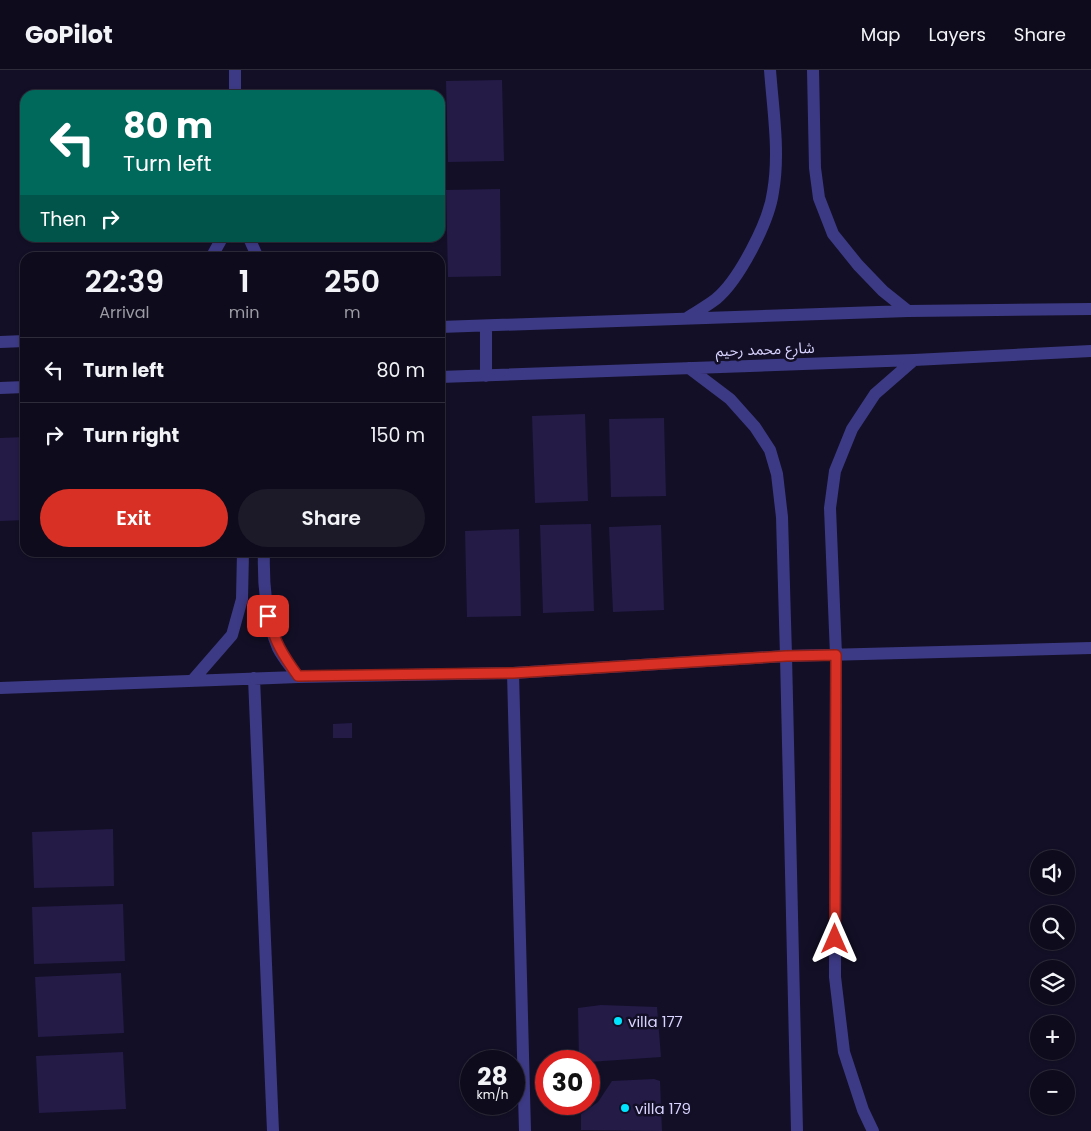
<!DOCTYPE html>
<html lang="en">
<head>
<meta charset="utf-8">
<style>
	body { margin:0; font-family:Poppins,"Noto Sans Arabic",sans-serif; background:#1c1929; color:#f1f3f6; height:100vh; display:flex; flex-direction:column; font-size:19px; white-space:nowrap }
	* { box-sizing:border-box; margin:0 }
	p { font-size:16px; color:#9b9ba3 }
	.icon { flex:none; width:28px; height:28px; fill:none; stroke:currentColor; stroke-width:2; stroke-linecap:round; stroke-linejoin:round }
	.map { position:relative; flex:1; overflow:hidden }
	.side { position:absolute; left:20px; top:182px; width:425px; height:305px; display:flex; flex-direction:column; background:#0e0b1c; border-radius:15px; box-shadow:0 1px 4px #0004,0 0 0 1px #2e2b3b }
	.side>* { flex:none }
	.banner { position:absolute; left:20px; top:20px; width:425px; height:152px; border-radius:15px; box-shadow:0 1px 4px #0004,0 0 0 1px #2e2b3b; background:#00695c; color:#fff; overflow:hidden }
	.tools { position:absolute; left:1030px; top:780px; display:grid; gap:10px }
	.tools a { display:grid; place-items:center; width:45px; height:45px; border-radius:50%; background:#0e0b1c; box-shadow:0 1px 4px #0004,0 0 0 1px #2e2b3b; font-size:25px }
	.speed { position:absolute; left:460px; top:980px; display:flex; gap:10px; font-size:25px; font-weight:700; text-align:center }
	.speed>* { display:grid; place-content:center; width:65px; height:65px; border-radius:50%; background:#0e0b1c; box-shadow:0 1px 4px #0004,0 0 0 1px #2e2b3b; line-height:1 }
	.speed small { font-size:12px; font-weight:400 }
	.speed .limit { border:8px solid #d22; background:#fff; color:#111 }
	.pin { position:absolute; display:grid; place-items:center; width:42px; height:42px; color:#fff; margin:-21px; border-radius:10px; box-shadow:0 2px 8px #0006 }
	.me { position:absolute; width:55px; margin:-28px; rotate:0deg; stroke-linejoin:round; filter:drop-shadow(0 0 4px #0008) }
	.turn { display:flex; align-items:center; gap:18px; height:105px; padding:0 20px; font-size:22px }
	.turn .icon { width:65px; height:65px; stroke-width:2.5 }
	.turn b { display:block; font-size:35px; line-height:42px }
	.then { display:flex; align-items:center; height:48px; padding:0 20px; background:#0003; gap:10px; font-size:19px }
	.eta { display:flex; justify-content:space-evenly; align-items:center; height:85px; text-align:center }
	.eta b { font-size:30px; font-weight:600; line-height:35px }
	.primary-button { display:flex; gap:10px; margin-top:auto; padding:10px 20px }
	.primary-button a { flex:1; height:58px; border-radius:30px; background:#d93025; color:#fff; font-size:20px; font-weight:600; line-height:58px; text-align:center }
	.primary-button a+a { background:#1c1929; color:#f1f3f6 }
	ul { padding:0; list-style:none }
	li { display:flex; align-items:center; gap:15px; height:65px; padding:0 20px; border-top:1px solid #2e2b3b }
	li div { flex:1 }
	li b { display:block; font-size:19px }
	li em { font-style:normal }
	header { display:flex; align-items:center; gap:30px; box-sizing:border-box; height:70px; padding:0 25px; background:#0e0b1c; border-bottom:1px solid #2e2b3b }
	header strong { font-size:24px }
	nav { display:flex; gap:28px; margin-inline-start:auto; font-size:18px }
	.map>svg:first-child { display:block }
</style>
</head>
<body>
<header>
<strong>GoPilot</strong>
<nav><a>Map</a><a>Layers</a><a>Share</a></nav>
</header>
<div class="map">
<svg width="1091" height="1061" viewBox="0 0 1091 1061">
	<rect width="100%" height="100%" fill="#130f26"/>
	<path fill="#241b47" d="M 502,10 L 504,91 L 448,92 L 446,11 Z
		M 500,119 L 501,206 L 448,207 L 446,120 Z
		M 585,344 L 588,431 L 535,433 L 532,346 Z
		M 664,348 L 666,426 L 611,427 L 609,349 Z
		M 25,367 L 25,450 L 0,451 L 0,368 Z
		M 591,454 L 594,541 L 543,543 L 540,455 Z
		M 661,455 L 664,540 L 613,542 L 609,457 Z
		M 519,459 L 521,546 L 467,547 L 465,461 Z
		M 352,653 L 352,668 L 333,668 L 333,654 Z
		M 113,759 L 114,816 L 34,818 L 32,762 Z
		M 123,834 L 125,891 L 34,894 L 32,837 Z
		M 121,903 L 124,963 L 38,967 L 35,907 Z
		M 601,935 L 657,937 L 661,987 L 589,992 L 579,991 L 578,938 Z
		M 123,982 L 126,1039 L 39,1043 L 36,986 Z
		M 654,1009 L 660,1011 L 662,1061 L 581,1060 L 581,1044 L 598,1032 L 612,1011 Z"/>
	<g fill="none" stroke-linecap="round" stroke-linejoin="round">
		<path stroke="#3d3a85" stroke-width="12" d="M 235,0 L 235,25
			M 813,0 L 815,98 L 819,128 L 833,164 L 858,195 L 883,221 L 908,241
			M 249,168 L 258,188
			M 211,188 L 222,168
			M 687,248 C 696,242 707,236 716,229 C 739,210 769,152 773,122 C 780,83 773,40 770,0
			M 486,256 L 486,306
			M 440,257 L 908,241 L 1091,239
			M 0,272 L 25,271
			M 689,298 L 730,329 L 755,357 L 770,380 L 777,404 L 782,447 L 786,586 L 797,1061
			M 440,307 L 914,290 L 1091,281
			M 0,318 L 25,317
			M 264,482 C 263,512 266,551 278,578 C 283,588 291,597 298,607
			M 513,603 L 525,1061
			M 254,608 L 273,1061
			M 192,611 L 232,565 L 242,529 L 243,482
			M 0,618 L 298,607 L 513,603 L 786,586 L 1091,578
			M 873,1061 L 863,1040 L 844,982 L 835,907 L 836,585 L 830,438 L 835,401 L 852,359 L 875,324 L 914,290"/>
	</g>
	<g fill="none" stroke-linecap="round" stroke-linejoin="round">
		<g stroke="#8d1f18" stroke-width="12">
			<path id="route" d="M 268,546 C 275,572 282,584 298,606 L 513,603 L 786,586 L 836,585 L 835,869"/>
		</g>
		<use href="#route" stroke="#d93025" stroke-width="9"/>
	</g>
	<g fill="#00e5ff" stroke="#130f26" stroke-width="2">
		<circle cx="618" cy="951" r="5"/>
		<circle cx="625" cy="1038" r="5"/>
	</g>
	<g text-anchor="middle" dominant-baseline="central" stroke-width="5" stroke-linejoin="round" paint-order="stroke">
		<g font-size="15" fill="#d9d4ff" stroke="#130f26">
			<text transform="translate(765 279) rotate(-2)">شارع محمد رحيم</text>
		</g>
		<g font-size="15" fill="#d9d4ff" stroke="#130f26" text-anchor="start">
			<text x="628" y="951">villa 177</text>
			<text x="635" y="1038">villa 179</text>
		</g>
	</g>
</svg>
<div class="tools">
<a><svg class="icon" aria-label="sound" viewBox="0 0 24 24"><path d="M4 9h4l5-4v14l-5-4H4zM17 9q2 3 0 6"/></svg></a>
<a><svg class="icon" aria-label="search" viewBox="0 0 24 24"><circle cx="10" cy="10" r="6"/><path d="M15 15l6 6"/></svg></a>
<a><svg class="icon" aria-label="layers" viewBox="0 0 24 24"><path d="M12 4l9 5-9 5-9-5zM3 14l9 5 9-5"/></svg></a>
<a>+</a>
<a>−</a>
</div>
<div class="speed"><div>28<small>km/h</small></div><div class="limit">30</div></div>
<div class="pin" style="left:268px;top:546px;background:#d93025"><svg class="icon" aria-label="arrive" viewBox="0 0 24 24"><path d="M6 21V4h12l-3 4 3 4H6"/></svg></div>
<svg class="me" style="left:835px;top:869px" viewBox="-20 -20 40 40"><path d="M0-17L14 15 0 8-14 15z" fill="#d93025" stroke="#fff" stroke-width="4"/></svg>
<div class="banner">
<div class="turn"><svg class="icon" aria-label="left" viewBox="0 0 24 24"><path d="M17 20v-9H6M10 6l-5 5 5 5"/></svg><div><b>80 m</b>Turn left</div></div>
<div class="then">Then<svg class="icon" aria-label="right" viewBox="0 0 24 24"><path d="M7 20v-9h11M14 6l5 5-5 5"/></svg></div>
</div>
<section class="side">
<div class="eta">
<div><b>22:39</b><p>Arrival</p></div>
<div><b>1</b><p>min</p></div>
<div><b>250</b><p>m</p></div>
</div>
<ul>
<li><svg class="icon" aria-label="left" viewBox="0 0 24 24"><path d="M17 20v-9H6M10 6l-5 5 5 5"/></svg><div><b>Turn left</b></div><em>80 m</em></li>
<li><svg class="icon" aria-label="right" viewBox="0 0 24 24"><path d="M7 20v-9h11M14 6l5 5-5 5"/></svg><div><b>Turn right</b></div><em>150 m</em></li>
</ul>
<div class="primary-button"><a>Exit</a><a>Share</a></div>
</section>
</div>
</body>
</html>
